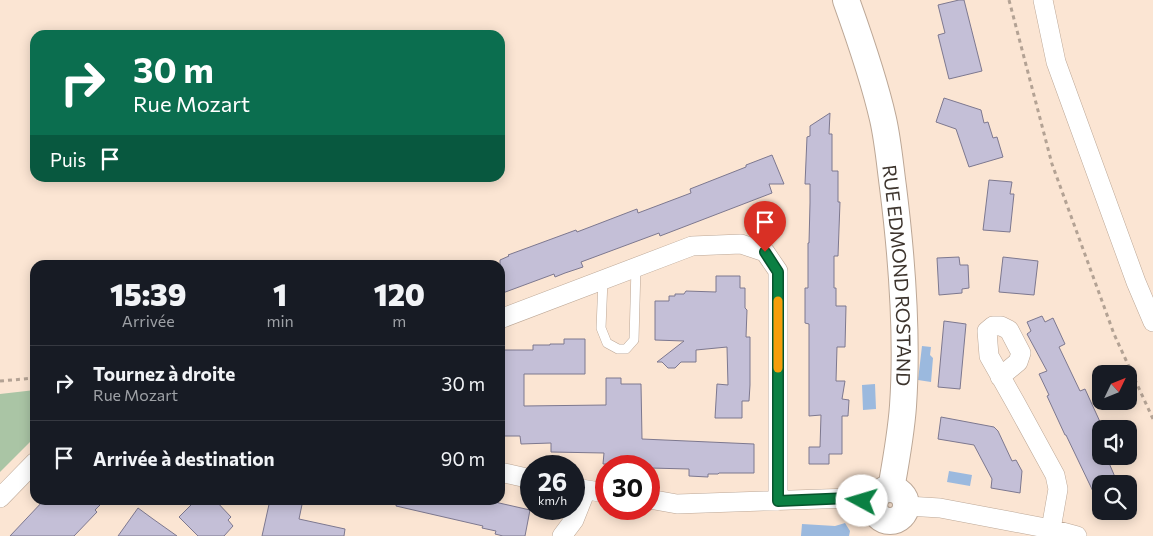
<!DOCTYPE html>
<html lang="fr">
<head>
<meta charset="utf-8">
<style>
	body { margin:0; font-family:Commissioner,sans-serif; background:#242831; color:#f1f3f6; height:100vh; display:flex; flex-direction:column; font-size:19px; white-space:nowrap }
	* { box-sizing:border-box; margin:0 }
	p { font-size:16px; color:#9ea1a6 }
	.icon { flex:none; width:28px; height:28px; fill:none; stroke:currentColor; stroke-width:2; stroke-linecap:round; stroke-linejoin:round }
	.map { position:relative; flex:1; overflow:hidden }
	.sheet { position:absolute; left:30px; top:260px; width:475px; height:245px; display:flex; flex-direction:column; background:#171b24; border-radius:15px; box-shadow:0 2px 12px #0003 }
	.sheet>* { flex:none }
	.guide { position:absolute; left:30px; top:30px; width:475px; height:152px; border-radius:15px; box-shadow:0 2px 12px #0003; background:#0b6e4f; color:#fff; overflow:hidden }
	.needle { width:32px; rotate:47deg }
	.tools { position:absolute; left:1092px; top:365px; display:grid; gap:10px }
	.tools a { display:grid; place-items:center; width:45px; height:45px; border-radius:10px; background:#171b24; box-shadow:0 2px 12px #0003; font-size:25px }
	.speed { position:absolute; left:520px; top:455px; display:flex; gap:10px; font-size:25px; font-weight:700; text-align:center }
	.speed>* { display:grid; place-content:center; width:65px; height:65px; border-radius:50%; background:#171b24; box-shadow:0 2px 12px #0003; line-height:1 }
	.speed small { font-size:12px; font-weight:400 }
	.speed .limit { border:8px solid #d22; background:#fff; color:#111 }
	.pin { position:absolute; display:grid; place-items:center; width:42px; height:42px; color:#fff; margin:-51px -21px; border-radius:50% 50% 50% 0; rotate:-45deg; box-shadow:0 0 5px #0007 }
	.pin .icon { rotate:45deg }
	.me { position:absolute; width:55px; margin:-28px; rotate:276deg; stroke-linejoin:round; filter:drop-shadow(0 0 4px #0008) }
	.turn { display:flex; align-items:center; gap:18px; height:105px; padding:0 20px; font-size:22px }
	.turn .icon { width:65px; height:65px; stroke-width:2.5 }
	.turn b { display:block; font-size:35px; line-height:42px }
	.then { display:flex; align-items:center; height:48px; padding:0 20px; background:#0003; gap:10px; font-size:19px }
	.eta { display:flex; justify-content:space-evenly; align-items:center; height:85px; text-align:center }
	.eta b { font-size:30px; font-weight:800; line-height:35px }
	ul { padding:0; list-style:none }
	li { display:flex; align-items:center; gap:15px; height:75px; padding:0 20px; border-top:1px solid #363941 }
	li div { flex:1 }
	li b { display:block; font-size:19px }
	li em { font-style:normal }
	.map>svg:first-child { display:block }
</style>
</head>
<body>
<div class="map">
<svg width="1153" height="536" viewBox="0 0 1153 536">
	<rect width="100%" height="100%" fill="#fbe5d3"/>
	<path fill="#aac5a5" d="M 35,390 L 35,437 L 0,472 L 0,394 Z"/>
	<path fill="#9bb9de" d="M 922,346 L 931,347 L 930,355 L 933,358 L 931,382 L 918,380 Z
		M 875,384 L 876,409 L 863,410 L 862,385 Z
		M 949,471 L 972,475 L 970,486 L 947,482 Z
		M 845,523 L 850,531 L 849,536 L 801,536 L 802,524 L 835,526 Z"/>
	<path fill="#c4bfd7" stroke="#7d788f" d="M 959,0 L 964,0 L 982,71 L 949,79 L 938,35 L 945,33 L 938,5 Z
		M 944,98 L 981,110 L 984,123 L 988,122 L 993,138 L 997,137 L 1003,157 L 969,167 L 956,129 L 936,122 Z
		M 830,113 L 829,134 L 832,134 L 832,171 L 838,171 L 838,202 L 840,202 L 838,256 L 834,256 L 834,288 L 836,288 L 836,306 L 846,306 L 845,347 L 837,347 L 836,381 L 845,381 L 842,399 L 849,400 L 848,416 L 842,416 L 842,454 L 829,454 L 829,464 L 809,464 L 809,447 L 820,447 L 821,415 L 809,416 L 809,324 L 805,323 L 805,288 L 808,288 L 808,243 L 809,243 L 810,203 L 810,184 L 805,184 L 807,137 L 810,136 L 810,126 Z
		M 772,155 L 784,184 L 769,184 L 772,193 L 660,236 L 659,233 L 581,262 L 583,267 L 565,273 L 555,277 L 554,274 L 500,294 L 500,260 L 509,256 L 508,255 L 576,230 L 577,232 L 637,209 L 638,213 L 691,193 L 690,189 L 746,167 L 746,165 Z
		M 989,180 L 1012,182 L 1010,194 L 1014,194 L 1010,232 L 983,230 Z
		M 959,257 L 960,265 L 968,265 L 969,288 L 962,289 L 962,293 L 939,295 L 937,258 Z
		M 1003,257 L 1038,261 L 1034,295 L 999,292 Z
		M 716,276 L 740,276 L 740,288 L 745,288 L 745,308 L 747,310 L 746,337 L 750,337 L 750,385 L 749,401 L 742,401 L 742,418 L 715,418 L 717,384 L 728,385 L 727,347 L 696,350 L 696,362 L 681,362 L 675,368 L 668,368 L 662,362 L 657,362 L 684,341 L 655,340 L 655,301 L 669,301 L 669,296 L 675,296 L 675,294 L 684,294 L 686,291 L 716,292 Z
		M 1042,316 L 1045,322 L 1053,318 L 1065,344 L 1059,347 L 1080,391 L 1085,389 L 1101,424 L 1101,456 L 1106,456 L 1118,484 L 1101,484 L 1101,508 L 1066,435 L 1065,435 L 1047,396 L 1049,395 L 1039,374 L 1047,371 L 1027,334 L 1031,331 L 1027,322 Z
		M 944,321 L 966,324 L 960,389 L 938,387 Z
		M 564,339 L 585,339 L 585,374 L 524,374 L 524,406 L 606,405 L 606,378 L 621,378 L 621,384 L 641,384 L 642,439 L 754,444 L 754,473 L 719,473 L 718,474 L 708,474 L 708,477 L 689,476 L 689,469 L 650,468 L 650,465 L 603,464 L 604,453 L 551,452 L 551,443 L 521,444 L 520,436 L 500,436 L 500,354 L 503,354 L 502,350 L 533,350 L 533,345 L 550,345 L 550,344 L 564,344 Z
		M 941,417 L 994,427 L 998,431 L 1012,461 L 1016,460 L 1022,471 L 1020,493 L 991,488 L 992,479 L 974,445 L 938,439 Z
		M 44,500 L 105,500 L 95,510 L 97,512 L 74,536 L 10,536 Z
		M 196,500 L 215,500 L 231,517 L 228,520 L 233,526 L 224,536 L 198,536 L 179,517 Z
		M 270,500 L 303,500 L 299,519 L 345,529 L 344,536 L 262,536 Z
		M 397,500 L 486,500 L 530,510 L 525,536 L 503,536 L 495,534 L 496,531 L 482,528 L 483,526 L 396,506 Z
		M 138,508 L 153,519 L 177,536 L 118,536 Z"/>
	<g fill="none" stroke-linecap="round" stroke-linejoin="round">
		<g stroke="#bca796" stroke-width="10">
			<path id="lane" d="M 603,280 L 601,328 L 607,343 L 618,349 L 626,349 L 634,340 L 636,267"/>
		</g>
		<g stroke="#bca796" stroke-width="20">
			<path id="street" d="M 1043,0 L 1056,62 L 1136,282 L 1153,322
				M 500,319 L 692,246 L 741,244 L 765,252 L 778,271 L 778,501
				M 1000,377 L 1018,362 L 1021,353 L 1009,330 L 1001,326 L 993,326 L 987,331 L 989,356 L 1015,402 L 1055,475 L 1058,489 L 1051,529
				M 500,472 L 531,479
				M 575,488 L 606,493
				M 0,498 L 35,462
				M 649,499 L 677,504 L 851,498 L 873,504
				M 907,506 L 940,508 L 1051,529 L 1077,536
				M 562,536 L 574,520 L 586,490"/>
		</g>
		<g stroke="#bca796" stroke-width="28">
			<g id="secondary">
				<path id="s1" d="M 846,0 C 860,39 874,79 883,119 C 888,141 890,165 893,187 C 902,259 908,333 903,406 C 901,434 896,461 891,489"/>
				<circle cx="890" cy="505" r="16"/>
			</g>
		</g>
		<path stroke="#b3a294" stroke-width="3" stroke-dasharray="4 4" stroke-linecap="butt" d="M 1009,0 L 1052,164 L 1114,334 L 1153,419
			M 0,381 L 35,378"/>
		<use href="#lane" stroke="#fff" stroke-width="9"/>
		<use href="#street" stroke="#fff" stroke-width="19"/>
		<use href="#secondary" stroke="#fff" stroke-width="26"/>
	</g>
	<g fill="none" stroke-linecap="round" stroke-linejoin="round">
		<g stroke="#07532c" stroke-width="12">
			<path id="route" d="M 765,252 L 778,272 L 778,501 L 850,498 L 862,501"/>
		</g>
		<use href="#route" stroke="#0b8043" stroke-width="9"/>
		<path stroke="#f59e0b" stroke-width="9" d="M 778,301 L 778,368"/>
	</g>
	<g text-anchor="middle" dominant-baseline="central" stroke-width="4" stroke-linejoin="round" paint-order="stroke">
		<g font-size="19" fill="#3d342d" stroke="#fbe5d3">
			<text stroke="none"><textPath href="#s1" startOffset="282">RUE EDMOND ROSTAND</textPath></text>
		</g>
	</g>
</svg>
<div class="tools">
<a><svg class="needle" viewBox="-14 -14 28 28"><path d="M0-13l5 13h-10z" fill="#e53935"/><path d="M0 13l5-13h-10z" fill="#9ea1a6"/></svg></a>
<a><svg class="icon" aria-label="sound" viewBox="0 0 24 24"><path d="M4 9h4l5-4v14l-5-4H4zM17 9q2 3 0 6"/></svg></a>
<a><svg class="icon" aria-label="search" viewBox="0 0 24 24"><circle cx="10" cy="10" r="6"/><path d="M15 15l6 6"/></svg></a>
</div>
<div class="speed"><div>26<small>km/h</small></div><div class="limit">30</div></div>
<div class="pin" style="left:765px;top:252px;background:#d93025"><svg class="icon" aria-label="arrive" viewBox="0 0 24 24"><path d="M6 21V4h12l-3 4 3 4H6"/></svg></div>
<svg class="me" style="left:862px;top:501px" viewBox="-20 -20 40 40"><circle r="19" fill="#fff"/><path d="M0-13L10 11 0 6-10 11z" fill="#0b8043"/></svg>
<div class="guide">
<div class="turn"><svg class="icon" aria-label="right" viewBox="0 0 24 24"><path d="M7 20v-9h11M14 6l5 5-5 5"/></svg><div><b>30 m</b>Rue Mozart</div></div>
<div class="then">Puis<svg class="icon" aria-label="arrive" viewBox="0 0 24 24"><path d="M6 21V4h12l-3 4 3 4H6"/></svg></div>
</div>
<section class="sheet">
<div class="eta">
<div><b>15:39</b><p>Arrivée</p></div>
<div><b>1</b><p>min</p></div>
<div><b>120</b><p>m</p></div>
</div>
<ul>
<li><svg class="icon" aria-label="right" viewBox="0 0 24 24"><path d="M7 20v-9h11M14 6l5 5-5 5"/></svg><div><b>Tournez à droite</b><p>Rue Mozart</p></div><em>30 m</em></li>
<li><svg class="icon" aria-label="arrive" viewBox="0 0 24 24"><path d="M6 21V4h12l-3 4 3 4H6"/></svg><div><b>Arrivée à destination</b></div><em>90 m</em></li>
</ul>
</section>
</div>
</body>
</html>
